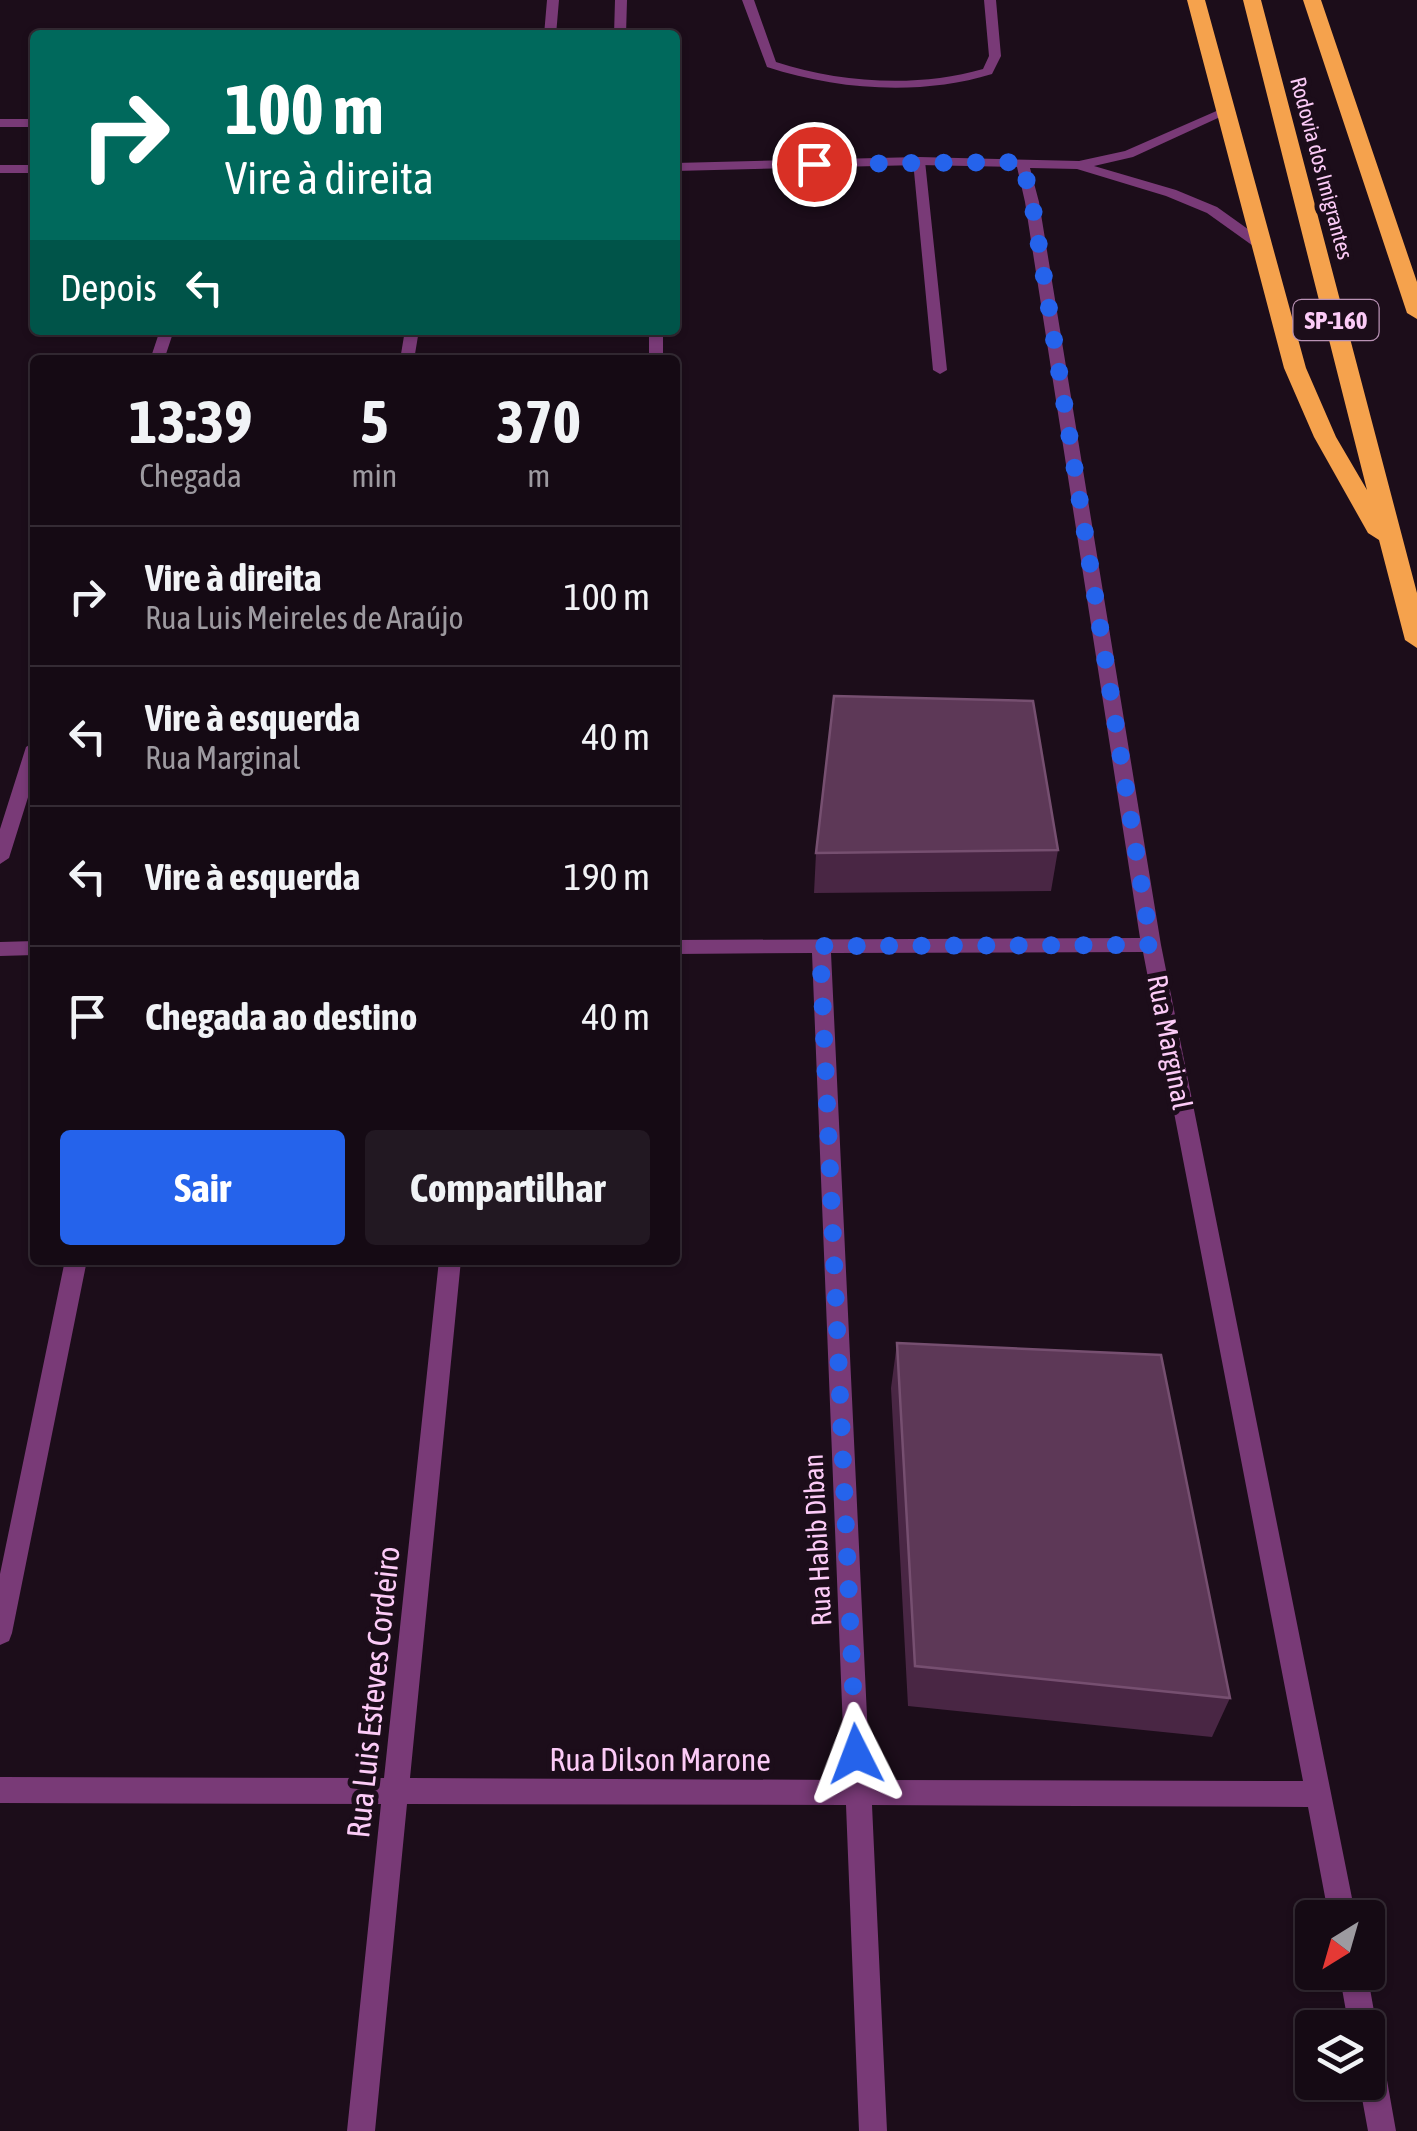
<!DOCTYPE html>
<html lang="pt">
<head>
<meta charset="utf-8">
<style>
	body { margin:0; font-family:"Asap Condensed",sans-serif; background:#221822; color:#f1f3f6; height:100vh; display:flex; flex-direction:column; font-size:38px; white-space:nowrap }
	* { box-sizing:border-box; margin:0 }
	p { font-size:32px; color:#9d9aa0 }
	.icon { flex:none; width:55px; height:55px; fill:none; stroke:currentColor; stroke-width:2; stroke-linecap:round; stroke-linejoin:round }
	.map { position:relative; flex:1; overflow:hidden }
	.sheet { position:absolute; left:30px; top:355px; width:650px; height:910px; display:flex; flex-direction:column; background:#150a14; border-radius:10px; box-shadow:0 2px 8px #0004,0 0 0 2px #342b34 }
	.sheet>* { flex:none }
	.top-card { position:absolute; left:30px; top:30px; width:650px; height:305px; border-radius:10px; box-shadow:0 2px 8px #0004,0 0 0 2px #342b34; background:#00695c; color:#fff; overflow:hidden }
	.needle { width:65px; rotate:217deg }
	.fabs { position:absolute; left:1295px; top:1900px; display:grid; gap:20px }
	.fabs a { display:grid; place-items:center; width:90px; height:90px; border-radius:10px; background:#150a14; box-shadow:0 2px 8px #0004,0 0 0 2px #342b34; font-size:50px }
	.pin { position:absolute; display:grid; place-items:center; width:85px; height:85px; color:#fff; margin:-42px; border:5px solid #fff; border-radius:50%; box-shadow:0 2px 10px #0007 }
	.me { position:absolute; width:110px; margin:-55px; rotate:357deg; stroke-linejoin:round; filter:drop-shadow(0 0 8px #0008) }
	.turn { display:flex; align-items:center; gap:35px; height:210px; padding:0 30px; font-size:45px }
	.turn .icon { width:130px; height:130px; stroke-width:2.5 }
	.turn b { display:block; font-size:70px; line-height:85px }
	.then { display:flex; align-items:center; height:95px; padding:0 30px; background:#0003; gap:20px; font-size:38px }
	.eta { display:flex; justify-content:space-evenly; align-items:center; height:170px; text-align:center }
	.eta b { font-size:60px; font-weight:700; line-height:70px }
	.cta { display:flex; gap:20px; margin-top:auto; padding:20px 30px }
	.cta a { flex:1; height:115px; border-radius:10px; background:#2563eb; color:#fff; font-size:40px; font-weight:700; line-height:115px; text-align:center }
	.cta a+a { background:#221822; color:#f1f3f6 }
	ul { padding:0; list-style:none }
	li { display:flex; align-items:center; gap:30px; height:140px; padding:0 30px; border-top:2px solid #342b34 }
	li div { flex:1 }
	li b { display:block; font-size:38px }
	li em { font-style:normal }
	.map>svg:first-child { display:block }
</style>
</head>
<body>
<div class="map">
<svg width="1417" height="2131" viewBox="0 0 1417 2131">
	<rect width="100%" height="100%" fill="#1c0d1a"/>
	<g fill="none" stroke-linecap="round" stroke-linejoin="round">
		<path fill="#793a77" fill-rule="evenodd" d="M 742,0 L 754,0 L 776,62 C 840,83 918,88 983,69 L 989,56 L 984,0 L 996,0 L 1001,56 L 992,74 C 920,96 838,90 767,67 Z
			M 919,157 L 925,161 L 947,370 L 940,374 L 933,370 L 913,161 Z"/>
		<path fill="#793a77" fill-rule="evenodd" d="M 1221,109 L 1231,112 L 1133,157 L 1094,166 L 1176,190 L 1217,207 L 1266,242 L 1266,248 L 1256,248 L 1207,213 L 1166,196 L 1077,169 L 1030,168 L 1039,202 L 1161,945 L 1356,1918 L 1329,1918 L 1308,1807 L 872,1805 L 887,2131 L 859,2131 L 846,1805 L 407,1804 L 375,2131 L 347,2131 L 381,1804 L 0,1803 L 0,1777 L 384,1778 L 439,1260 L 461,1260 L 410,1778 L 845,1780 L 812,953 L 675,954 L 675,940 L 1140,938 L 1025,202 L 1017,167 L 919,165 L 675,171 L 675,163 L 919,157 L 1079,161 L 1125,151 ZM 1143,952 L 1303,1781 L 870,1780 L 831,953 Z
			M 160,330 L 174,330 L 164,360 L 150,360 Z
			M 405,330 L 419,330 L 414,360 L 400,360 Z
			M 649,330 L 663,330 L 663,360 L 649,360 Z
			M 35,741 L 35,775 L 9,858 L 0,864 L 0,829 L 26,747 Z
			M 35,941 L 35,955 L 0,956 L 0,942 Z
			M 65,1260 L 87,1260 L 12,1633 L 9,1641 L 0,1645 L 0,1574 Z
			M 1339,1972 L 1367,1972 L 1377,2028 L 1370,2039 L 1378,2042 L 1382,2052 L 1396,2131 L 1368,2131 L 1359,2082 L 1368,2082 L 1368,2028 L 1349,2028 Z"/>
		<path fill="#793a77" fill-rule="evenodd" d="M 547,0 L 559,0 L 556,35 L 544,35 Z
			M 615,0 L 627,0 L 626,35 L 614,35 Z
			M 0,119 L 35,119 L 35,127 L 0,127 Z
			M 0,165 L 35,165 L 35,173 L 0,173 Z"/>
		<path fill="#f5a24d" fill-rule="evenodd" d="M 1187,0 L 1205,0 L 1306,368 L 1336,437 L 1367,490 L 1243,0 L 1261,0 L 1417,593 L 1417,648 L 1405,640 L 1379,540 L 1368,533 L 1314,437 L 1284,368 Z
			M 1303,0 L 1321,0 L 1417,282 L 1417,319 L 1407,313 Z"/>
	</g>
	<path fill="#492644" d="M 1058,850 L 1051,891 L 814,893 L 816,853 Z
		M 897,1343 L 1230,1698 L 1212,1737 L 908,1706 L 891,1388 Z"/>
	<path fill="#5d3857" stroke="#764f70" stroke-width="2.5" d="M 834,696 L 1033,701 L 1058,850 L 816,853 Z
		M 897,1343 L 1161,1355 L 1230,1698 L 915,1666 Z"/>
	<g fill="none" stroke-linecap="round" stroke-linejoin="round">
		<path stroke="#2563eb" stroke-width="18" stroke-dasharray="0 32.4" d="M 814,164 L 1022,162 L 1032,202 L 1151,945 L 820,946 L 856,1754"/>
	</g>
	<g text-anchor="middle" dominant-baseline="central" stroke-width="10" stroke-linejoin="round" paint-order="stroke">
		<g font-size="22" fill="#fccbf7" stroke="#1c0d1a">
			<text transform="translate(1322 168) rotate(75)">Rodovia dos Imigrantes</text>
		</g>
		<rect fill="#1c0d1a" stroke="#b992b5" stroke-width="2.5" x="1293.5" y="300" width="85" height="40" rx="8"/>
		<g font-size="25" font-weight="bold" fill="#fccbf7">
			<text x="1336" y="320">SP-160</text>
		</g>
		<g font-size="28" fill="#fccbf7" stroke="#1c0d1a">
			<text transform="translate(1170 1042) rotate(79)">Rua Marginal</text>
			<text transform="translate(817 1540) rotate(-93)">Rua Habib Diban</text>
		</g>
		<g font-size="32" fill="#fccbf7" stroke="#1c0d1a">
			<text transform="translate(373 1692) rotate(-84)">Rua Luis Esteves Cordeiro</text>
			<text x="660" y="1759">Rua Dilson Marone</text>
		</g>
	</g>
</svg>
<div class="fabs">
<a><svg class="needle" viewBox="-14 -14 28 28"><path d="M0-13l5 13h-10z" fill="#e53935"/><path d="M0 13l5-13h-10z" fill="#9d9aa0"/></svg></a>
<a><svg class="icon" aria-label="layers" viewBox="0 0 24 24"><path d="M12 4l9 5-9 5-9-5zM3 14l9 5 9-5"/></svg></a>
</div>
<div class="pin" style="left:814px;top:164px;background:#d93025"><svg class="icon" aria-label="arrive" viewBox="0 0 24 24"><path d="M6 21V4h12l-3 4 3 4H6"/></svg></div>
<svg class="me" style="left:856px;top:1754px" viewBox="-20 -20 40 40"><path d="M0-17L14 15 0 8-14 15z" fill="#2563eb" stroke="#fff" stroke-width="4"/></svg>
<div class="top-card">
<div class="turn"><svg class="icon" aria-label="right" viewBox="0 0 24 24"><path d="M7 20v-9h11M14 6l5 5-5 5"/></svg><div><b>100 m</b>Vire à direita</div></div>
<div class="then">Depois<svg class="icon" aria-label="left" viewBox="0 0 24 24"><path d="M17 20v-9H6M10 6l-5 5 5 5"/></svg></div>
</div>
<section class="sheet">
<div class="eta">
<div><b>13:39</b><p>Chegada</p></div>
<div><b>5</b><p>min</p></div>
<div><b>370</b><p>m</p></div>
</div>
<ul>
<li><svg class="icon" aria-label="right" viewBox="0 0 24 24"><path d="M7 20v-9h11M14 6l5 5-5 5"/></svg><div><b>Vire à direita</b><p>Rua Luis Meireles de Araújo</p></div><em>100 m</em></li>
<li><svg class="icon" aria-label="left" viewBox="0 0 24 24"><path d="M17 20v-9H6M10 6l-5 5 5 5"/></svg><div><b>Vire à esquerda</b><p>Rua Marginal</p></div><em>40 m</em></li>
<li><svg class="icon" aria-label="left" viewBox="0 0 24 24"><path d="M17 20v-9H6M10 6l-5 5 5 5"/></svg><div><b>Vire à esquerda</b></div><em>190 m</em></li>
<li><svg class="icon" aria-label="arrive" viewBox="0 0 24 24"><path d="M6 21V4h12l-3 4 3 4H6"/></svg><div><b>Chegada ao destino</b></div><em>40 m</em></li>
</ul>
<div class="cta"><a>Sair</a><a>Compartilhar</a></div>
</section>
</div>
</body>
</html>
